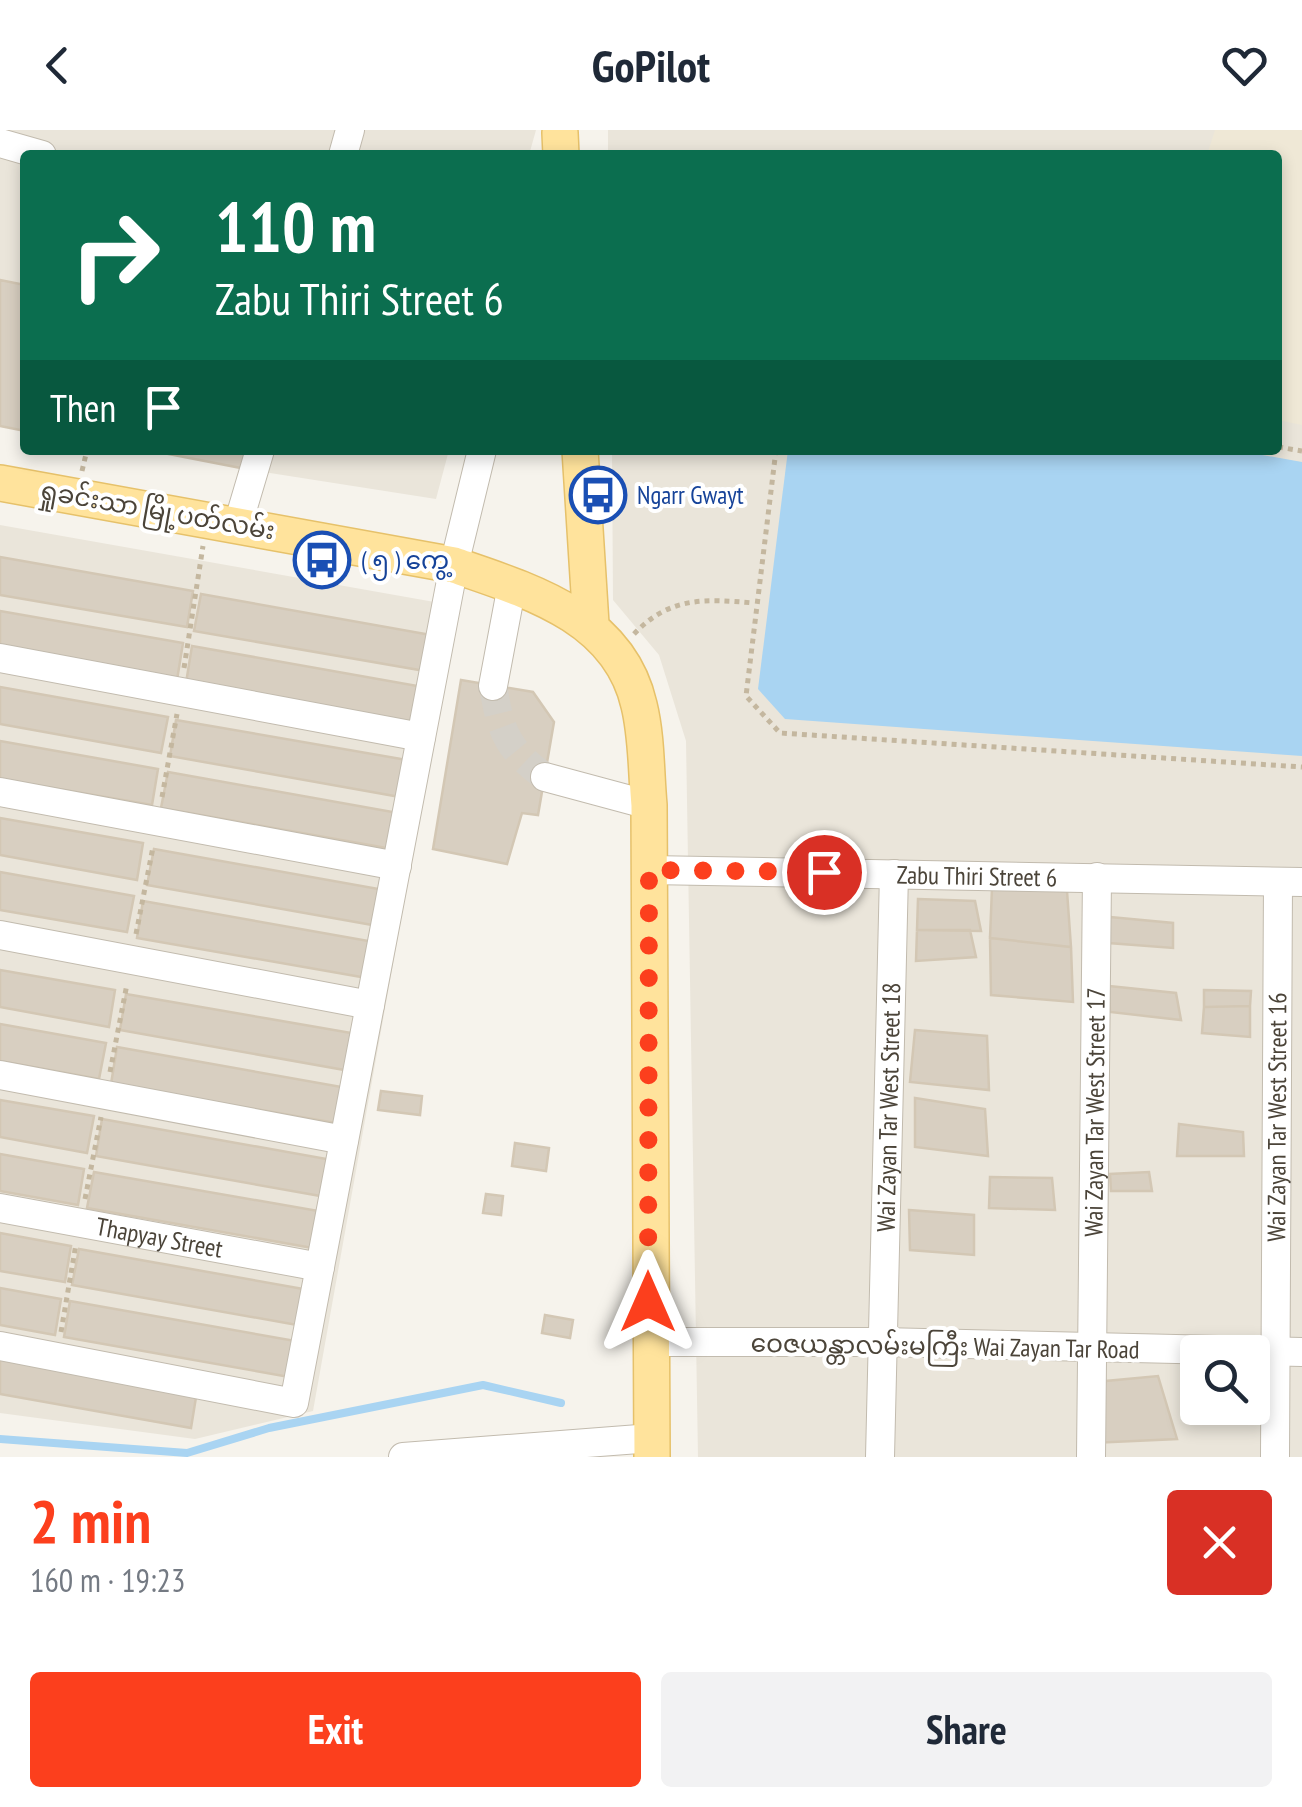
<!DOCTYPE html>
<html lang="en">
<head>
<meta charset="utf-8">
<style>
	body { margin:0; font-family:"PT Sans Narrow","Noto Sans Myanmar",sans-serif; background:#f2f2f3; color:#1f2937; height:100vh; display:flex; flex-direction:column; font-size:38px; white-space:nowrap }
	* { box-sizing:border-box; margin:0 }
	p { font-size:32px; color:#747a83 }
	.icon { flex:none; width:55px; height:55px; fill:none; stroke:currentColor; stroke-width:2; stroke-linecap:round; stroke-linejoin:round }
	.map { position:relative; height:1327px; overflow:hidden }
	.side { display:flex; flex-direction:column; background:#fff; flex:1 }
	.side>* { flex:none }
	.guide { position:absolute; left:20px; top:20px; width:1262px; height:305px; border-radius:10px; box-shadow:0 5px 15px #0003; background:#0b6e4f; color:#fff; overflow:hidden }
	.buttons { position:absolute; left:1180px; top:1205px; display:grid; gap:20px }
	.buttons a { display:grid; place-items:center; width:90px; height:90px; border-radius:10px; background:#fff; box-shadow:0 5px 15px #0003; font-size:50px }
	.pin { position:absolute; display:grid; place-items:center; width:85px; height:85px; color:#fff; margin:-42px; border:5px solid #fff; border-radius:50%; box-shadow:0 2px 10px #0007 }
	.me { position:absolute; width:110px; margin:-55px; rotate:0deg; stroke-linejoin:round; filter:drop-shadow(0 0 8px #0008) }
	.turn { display:flex; align-items:center; gap:35px; height:210px; padding:0 30px; font-size:45px }
	.turn .icon { width:130px; height:130px; stroke-width:2.5 }
	.turn b { display:block; font-size:70px; line-height:85px }
	.then { display:flex; align-items:center; height:95px; padding:0 30px; background:#0003; gap:20px; font-size:38px }
	.round { display:grid; place-items:center; flex:none; width:105px; height:105px; border-radius:10px; background:#f2f2f3 }
	.head { display:flex; align-items:center; justify-content:space-between; height:170px; padding:0 30px }
	h1 { font-size:60px; font-weight:600; line-height:75px; color:#fc3f1d }
	.primary-button { display:flex; gap:20px; margin-top:auto; padding:20px 30px }
	.primary-button a { flex:1; height:115px; border-radius:10px; background:#fc3f1d; color:#fff; font-size:40px; font-weight:600; line-height:115px; text-align:center }
	.primary-button a+a { background:#f2f2f3; color:#1f2937 }
	header { display:flex; justify-content:space-between; align-items:center; height:130px; padding:0 30px; background:#fff; font-size:45px; font-weight:600 }
	.map>svg:first-child { display:block }
</style>
</head>
<body>
<header><svg class="icon" aria-label="back" viewBox="0 0 24 24"><path d="M15 5l-7 7 7 7"/></svg>GoPilot<svg class="icon" aria-label="heart" viewBox="0 0 24 24"><path d="M12 20l-8-8c-3-5 5-10 8-4 3-6 11-1 8 4z"/></svg></header>
<div class="map">
<svg width="1302" height="1327" viewBox="0 0 1302 1327">
	<rect width="100%" height="100%" fill="#f6f3ec"/>
	<path fill="#eae5da" fill-rule="evenodd" d="M 0,0 L 536,0 L 529,25 L 25,25 L 25,156 L 0,150 Z
		M 608,0 L 1302,0 L 1302,1327 L 698,1327 L 686,611 L 659,525 L 613,470 L 612,320 L 1278,320 L 1278,25 L 608,25 ZM 1198,1222 L 1252,1222 L 1252,1278 L 1198,1278 Z
		M 254,320 L 449,320 L 436,369 L 251,340 Z
		M 0,395 L 457,476 L 313,1281 L 195,1309 L 0,1283 Z"/>
	<path fill="#efe8d6" d="M 1215,0 L 1302,0 L 1302,295 L 1278,290 L 1278,25 L 1207,25 Z"/>
	<path fill="#a9d4f2" d="M 788,320 L 1234,320 L 1302,332 L 1302,626 L 785,589 L 758,559 Z"/>
	<g fill="none" stroke-linecap="round" stroke-linejoin="round">
		<path stroke="#a9d4f2" stroke-width="8" d="M 0,1309 L 187,1323 L 269,1298 L 483,1255 L 561,1273"/>
	</g>
	<path fill="#d8cfc1" stroke="#d3c7b4" stroke-width="2.5" d="M 0,150 L 25,155 L 25,301 L 0,296 Z
		M 148,320 L 254,320 L 251,340 Z
		M 0,427 L 193,461 L 187,497 L 0,465 Z
		M 201,464 L 431,505 L 425,541 L 194,501 Z
		M 0,481 L 183,513 L 177,550 L 0,518 Z
		M 192,516 L 423,557 L 417,593 L 186,553 Z
		M 461,550 L 533,562 L 554,592 L 538,685 L 522,683 L 507,734 L 433,719 Z
		M 0,557 L 168,587 L 161,623 L 0,594 Z
		M 176,590 L 407,630 L 400,667 L 170,626 Z
		M 0,611 L 158,639 L 152,675 L 0,649 Z
		M 168,642 L 398,683 L 392,719 L 161,678 Z
		M 0,688 L 143,713 L 137,750 L 0,725 Z
		M 154,719 L 384,760 L 378,796 L 147,755 Z
		M 0,742 L 134,766 L 127,802 L 0,780 Z
		M 992,758 L 1067,761 L 1071,817 L 990,808 Z
		M 918,769 L 975,771 L 981,801 L 917,800 Z
		M 143,771 L 374,812 L 367,848 L 137,808 Z
		M 1110,787 L 1173,793 L 1173,818 L 1109,813 Z
		M 917,800 L 970,800 L 976,827 L 916,831 Z
		M 990,808 L 1071,817 L 1073,872 L 991,865 Z
		M 0,840 L 115,860 L 109,897 L 0,877 Z
		M 1109,856 L 1176,863 L 1181,890 L 1110,882 Z
		M 1204,860 L 1251,861 L 1250,876 L 1204,877 Z
		M 126,864 L 357,904 L 350,941 L 120,900 Z
		M 1250,876 L 1250,907 L 1202,903 L 1204,877 Z
		M 0,894 L 106,913 L 99,949 L 0,931 Z
		M 915,900 L 987,906 L 989,960 L 910,952 Z
		M 117,917 L 347,958 L 341,994 L 111,954 Z
		M 381,961 L 422,966 L 420,985 L 378,980 Z
		M 915,968 L 985,979 L 988,1026 L 915,1017 Z
		M 0,970 L 94,986 L 87,1023 L 0,1007 Z
		M 102,989 L 332,1030 L 326,1067 L 96,1026 Z
		M 1179,994 L 1243,1002 L 1244,1026 L 1177,1026 Z
		M 515,1013 L 549,1018 L 546,1041 L 512,1036 Z
		M 0,1024 L 84,1039 L 78,1075 L 0,1061 Z
		M 94,1042 L 324,1082 L 318,1119 L 87,1078 Z
		M 1149,1042 L 1152,1061 L 1111,1061 L 1110,1044 Z
		M 990,1047 L 1052,1048 L 1055,1080 L 989,1078 Z
		M 486,1064 L 503,1066 L 501,1085 L 483,1083 Z
		M 909,1080 L 974,1085 L 974,1125 L 910,1120 Z
		M 0,1103 L 71,1116 L 65,1152 L 0,1141 Z
		M 79,1119 L 309,1160 L 303,1196 L 72,1155 Z
		M 0,1158 L 61,1169 L 55,1205 L 0,1195 Z
		M 70,1171 L 301,1212 L 295,1248 L 64,1207 Z
		M 545,1185 L 573,1190 L 570,1208 L 542,1203 Z
		M 0,1226 L 197,1261 L 191,1298 L 0,1264 Z
		M 1158,1246 L 1177,1309 L 1092,1313 L 1106,1251 Z"/>
	<g fill="none" stroke-linecap="round" stroke-linejoin="round">
		<path stroke="#d4d0c8" stroke-width="28" stroke-dasharray="28 14" stroke-linecap="butt" d="M 493,556 C 501,602 506,618 545,647"/>
		<g stroke="#c2bbae" stroke-width="30">
			<g id="minor">
				<path d="M 0,13 L 42,25"/>
				<path d="M 343,25 L 350,0"/>
				<path d="M 238,394 L 260,320"/>
				<path d="M 0,528 L 421,607"/>
				<path d="M 493,556 L 512,455"/>
				<path d="M 545,647 L 649,675"/>
				<path d="M 0,662 L 397,736"/>
				<path id="s1" d="M 649,740 L 1302,752"/>
				<path d="M 0,805 L 370,875"/>
				<path d="M 0,945 L 344,1010"/>
				<path id="s2" d="M 0,1078 L 320,1137"/>
				<path d="M 648,1212 L 882,1212 L 1302,1222"/>
				<path d="M 0,1216 L 294,1273 L 454,435 L 482,320"/>
				<path d="M 403,1327 L 652,1308"/>
				<path id="s3" d="M 880,1327 L 894,744"/>
				<path id="s4" d="M 1091,1327 L 1097,747"/>
				<path id="s5" d="M 1275,1327 L 1278,753"/>
			</g>
		</g>
		<g stroke="#e6c16a" stroke-width="38">
			<path id="major" d="M 560,3 L 561,25
				M 580,320 L 591,494
				M 0,353 L 454,435 C 530,461 619,487 639,575 C 647,607 646,643 649,675 L 652,1327"/>
		</g>
		<path stroke="#c4b79f" stroke-width="5" stroke-dasharray="5 5" stroke-linecap="butt" d="M 1278,317 L 1302,321
			M 776,320 L 746,566 L 780,603 L 1302,637
			M 82,341 L 87,320
			M 634,504 C 670,466 705,469 754,473
			M 184,538 L 203,416
			M 162,667 L 177,584
			M 136,804 L 153,717
			M 110,942 L 127,854
			M 85,1069 L 101,987
			M 61,1202 L 76,1114"/>
		<use href="#minor" stroke="#fff" stroke-width="28"/>
		<use href="#major" stroke="#ffe39c" stroke-width="35"/>
	</g>
	<g fill="none" stroke-linecap="round" stroke-linejoin="round">
		<path stroke="#fc3f1d" stroke-width="18" stroke-dasharray="0 32.4" d="M 648,1172 L 649,740 L 824,742"/>
	</g>
	<defs>
		<g id="bus-ring" transform="scale(2.875)"><circle r="9.5" fill="#fff" stroke="#1a4fb4" stroke-width="1.5"/><path d="M-5-6H5V4H4V6H2V4H-2V6H-4V4H-5ZM-3.5-4V0h7V-4ZM-3.5 1.2v1.5H-2V1.2ZM2 1.2v1.5H3.5V1.2Z" fill="#1a4fb4"/></g>
	</defs>
	<g fill-rule="evenodd">
		<use href="#bus-ring" x="598" y="365"/>
		<use href="#bus-ring" x="322" y="430"/>
	</g>
	<g text-anchor="middle" dominant-baseline="central" stroke-width="8" stroke-linejoin="round" paint-order="stroke">
		<g font-size="25" fill="#164399" stroke="#fff" text-anchor="start">
			<text x="637" y="365">Ngarr Gwayt</text>
			<text x="361" y="430">( ၅ ) ကွေ့</text>
		</g>
		<g font-size="25" fill="#4b4439" stroke="#fff">
			<text transform="translate(157 380) rotate(10)">ရှုခင်းသာ မြို့ပတ်လမ်း</text>
			<text stroke="none"><textPath href="#s1" startOffset="328">Zabu Thiri Street 6</textPath></text>
			<text stroke="none"><textPath href="#s3" startOffset="350">Wai Zayan Tar West Street 18</textPath></text>
			<text stroke="none"><textPath href="#s4" startOffset="345">Wai Zayan Tar West Street 17</textPath></text>
			<text stroke="none"><textPath href="#s5" startOffset="340">Wai Zayan Tar West Street 16</textPath></text>
			<text stroke="none"><textPath href="#s2" startOffset="162">Thapyay Street</textPath></text>
			<text transform="translate(945 1216) rotate(1)">ဝေဇယန္တာလမ်းမကြီး Wai Zayan Tar Road</text>
		</g>
	</g>
</svg>
<div class="buttons">
<a><svg class="icon" aria-label="search" viewBox="0 0 24 24"><circle cx="10" cy="10" r="6"/><path d="M15 15l6 6"/></svg></a>
</div>
<div class="pin" style="left:824px;top:742px;background:#d93025"><svg class="icon" aria-label="arrive" viewBox="0 0 24 24"><path d="M6 21V4h12l-3 4 3 4H6"/></svg></div>
<svg class="me" style="left:648px;top:1172px" viewBox="-20 -20 40 40"><path d="M0-17L14 15 0 8-14 15z" fill="#fc3f1d" stroke="#fff" stroke-width="4"/></svg>
<div class="guide">
<div class="turn"><svg class="icon" aria-label="right" viewBox="0 0 24 24"><path d="M7 20v-9h11M14 6l5 5-5 5"/></svg><div><b>110 m</b>Zabu Thiri Street 6</div></div>
<div class="then">Then<svg class="icon" aria-label="arrive" viewBox="0 0 24 24"><path d="M6 21V4h12l-3 4 3 4H6"/></svg></div>
</div>
</div>
<section class="side">
<div class="head"><div><h1>2 min</h1><p>160 m · 19:23</p></div><a class="round" style="background:#d93025;color:#fff"><svg class="icon" aria-label="close" viewBox="0 0 24 24"><path d="M6 6l12 12M18 6L6 18"/></svg></a></div>
<div class="primary-button"><a>Exit</a><a>Share</a></div>
</section>
</body>
</html>
